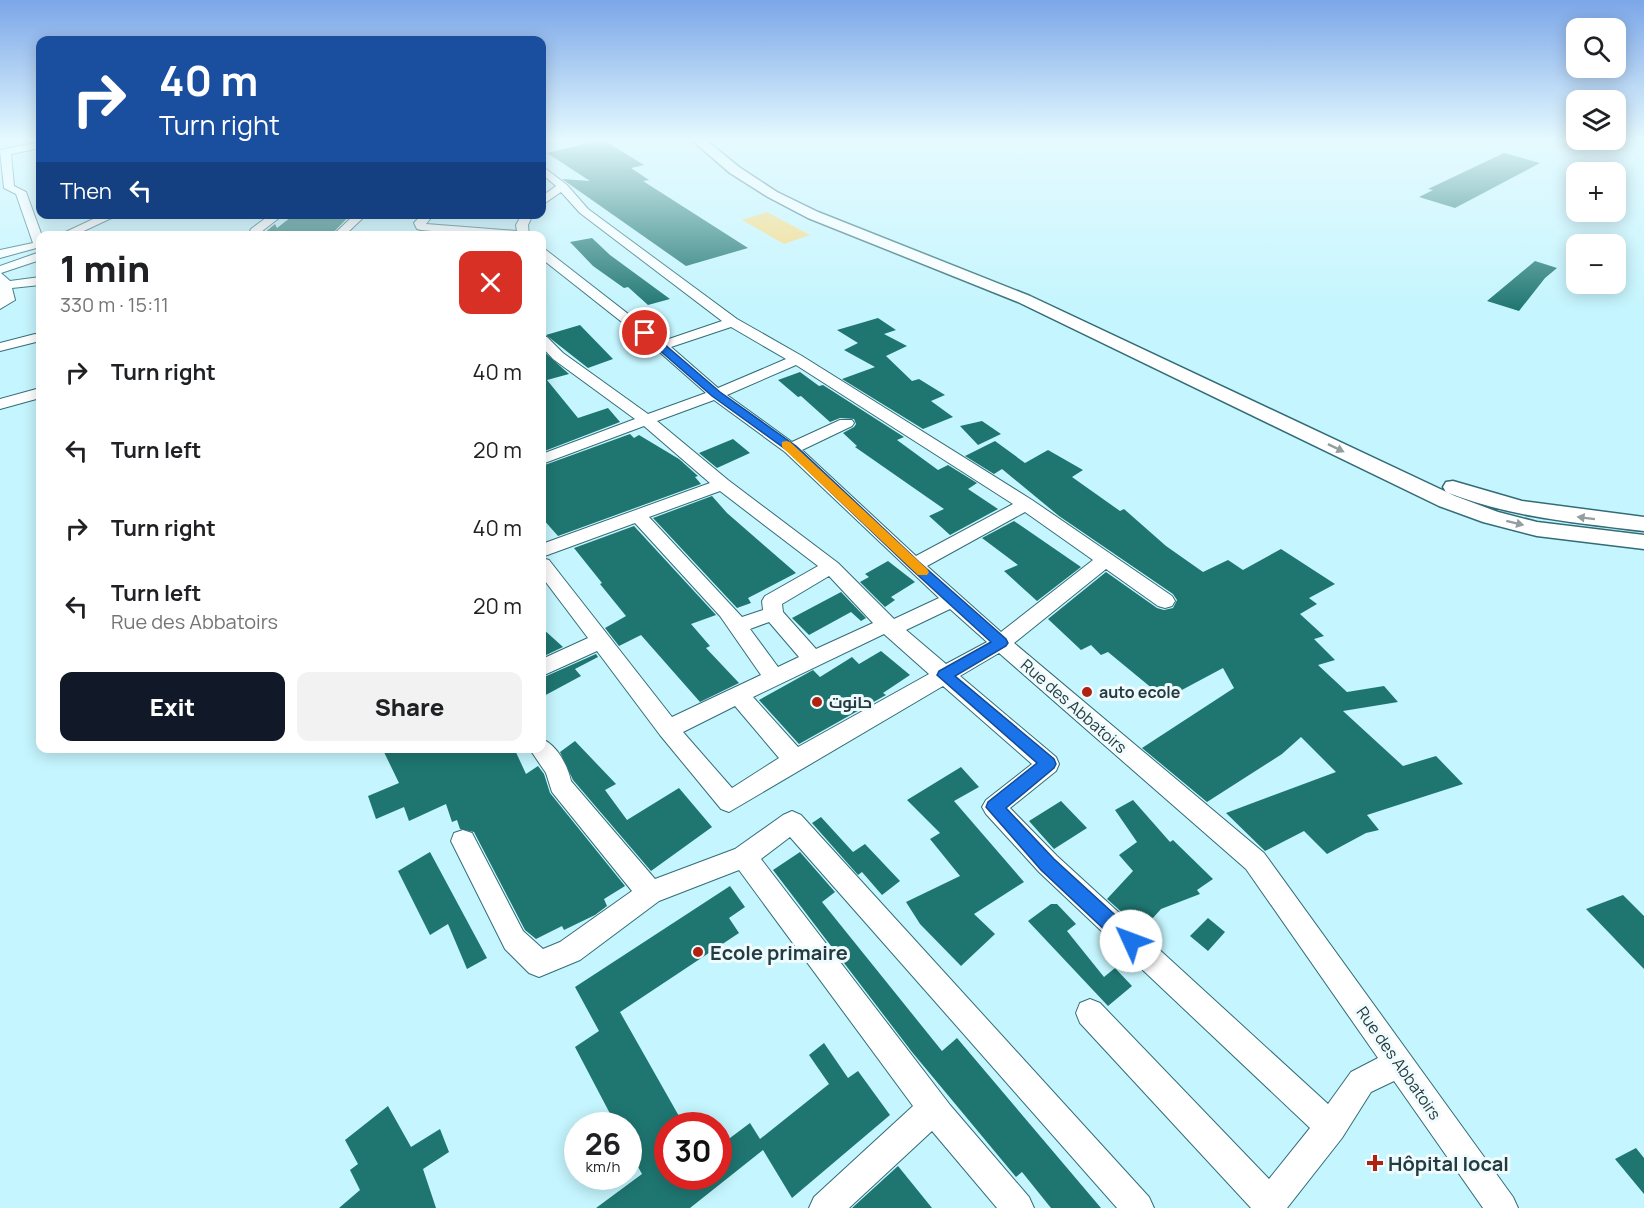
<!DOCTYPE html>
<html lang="en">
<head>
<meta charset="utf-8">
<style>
	body { margin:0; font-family:Manrope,Cairo,sans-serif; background:#f2f2f2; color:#202124; height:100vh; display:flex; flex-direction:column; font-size:22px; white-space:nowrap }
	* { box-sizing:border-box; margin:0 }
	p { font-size:20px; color:#757577 }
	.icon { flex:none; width:33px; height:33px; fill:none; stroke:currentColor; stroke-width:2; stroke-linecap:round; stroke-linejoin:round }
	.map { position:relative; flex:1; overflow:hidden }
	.details { position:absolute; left:36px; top:231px; width:510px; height:522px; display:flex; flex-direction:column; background:#fff; border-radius:12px; box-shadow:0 3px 15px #0003 }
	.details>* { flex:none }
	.hud { position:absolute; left:36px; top:36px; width:510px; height:183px; border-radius:12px; box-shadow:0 3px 15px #0003; background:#1a4fa0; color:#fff; overflow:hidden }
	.buttons { position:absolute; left:1566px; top:18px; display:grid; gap:12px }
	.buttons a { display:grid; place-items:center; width:60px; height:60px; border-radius:12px; background:#fff; box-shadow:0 3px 15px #0003; font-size:30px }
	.speed { position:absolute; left:564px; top:1112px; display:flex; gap:12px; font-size:30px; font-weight:700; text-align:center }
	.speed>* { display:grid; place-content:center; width:78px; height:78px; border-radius:50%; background:#fff; box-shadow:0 3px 15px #0003; line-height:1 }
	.speed small { font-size:15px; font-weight:400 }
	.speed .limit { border:9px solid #d22; background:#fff; color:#111 }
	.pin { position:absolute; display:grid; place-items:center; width:51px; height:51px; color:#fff; margin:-26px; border:3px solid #fff; border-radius:50%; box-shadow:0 2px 6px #0007 }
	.me { position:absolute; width:66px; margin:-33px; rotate:313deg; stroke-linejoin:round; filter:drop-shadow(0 0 4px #0008) }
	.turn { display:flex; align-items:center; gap:21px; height:126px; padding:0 24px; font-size:27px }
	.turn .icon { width:78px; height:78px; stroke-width:2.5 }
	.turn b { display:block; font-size:42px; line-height:51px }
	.then { display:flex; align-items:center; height:57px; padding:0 24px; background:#0003; gap:12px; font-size:22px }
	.round { display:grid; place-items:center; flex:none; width:63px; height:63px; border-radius:12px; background:#f2f2f2 }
	.head { display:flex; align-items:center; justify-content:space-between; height:102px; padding:0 24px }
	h1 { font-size:36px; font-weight:800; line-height:45px }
	.cta { display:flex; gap:12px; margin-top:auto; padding:12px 24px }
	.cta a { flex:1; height:69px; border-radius:12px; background:#111827; color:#fff; font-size:24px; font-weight:800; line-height:69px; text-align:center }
	.cta a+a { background:#f2f2f2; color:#202124 }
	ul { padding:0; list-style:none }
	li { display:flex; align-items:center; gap:18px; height:78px; padding:0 24px }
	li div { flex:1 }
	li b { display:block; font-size:22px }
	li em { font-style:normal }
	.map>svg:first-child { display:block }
</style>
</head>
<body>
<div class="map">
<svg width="1644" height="1208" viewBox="0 0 1644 1208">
	<rect width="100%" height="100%" fill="#c5f5fe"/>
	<path fill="#f9d87b" d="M 767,212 L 810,235 L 784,244 L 742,220 Z"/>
	<path fill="#1f7671" d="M 596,141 L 605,141 L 644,165 L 631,168 L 649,180 L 643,181 L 748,248 L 686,266 L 562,179 L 590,181 L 547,153 Z
		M 1504,153 L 1540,163 L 1455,208 L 1419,197 L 1433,190 L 1428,189 Z
		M 295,214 L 351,214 L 330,236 L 263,234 L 275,224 L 277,228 Z
		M 592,238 L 610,255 L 670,299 L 648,305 L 628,287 L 624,288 L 593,266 L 570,242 Z
		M 1535,261 L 1557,268 L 1545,278 L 1519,311 L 1487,301 Z
		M 878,318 L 896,330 L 884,334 L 907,346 L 886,356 L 912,381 L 919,379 L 945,395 L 931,401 L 953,417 L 923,429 L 842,379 L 875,367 L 844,350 L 858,343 L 837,330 Z
		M 580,325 L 613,359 L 588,368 L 546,335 Z
		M 542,350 L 569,374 L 547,380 L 578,418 L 608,408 L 620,422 L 542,452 Z
		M 800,372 L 819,386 L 823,385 L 904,437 L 897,440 L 938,470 L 948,465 L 977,483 L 968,489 L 998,509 L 950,535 L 929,516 L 944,509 L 855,447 L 857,446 L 843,433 L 854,427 L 856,424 L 854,419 L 840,418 L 830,422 L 801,396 L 798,397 L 778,380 Z
		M 982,421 L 1001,434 L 978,445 L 960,426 Z
		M 630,434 L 634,438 L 639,435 L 679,459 L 698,476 L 695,477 L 701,484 L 558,536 L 542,518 L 542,466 Z
		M 733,439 L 750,453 L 717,468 L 699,453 Z
		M 995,441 L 1025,463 L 1048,450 L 1083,470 L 1072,477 L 1120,511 L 1124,509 L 1166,546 L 1203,572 L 1228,560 L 1243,570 L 1281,549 L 1335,584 L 1309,598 L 1317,604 L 1300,614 L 1324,636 L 1314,639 L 1335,660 L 1318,665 L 1347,692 L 1384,686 L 1398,702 L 1343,711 L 1403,766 L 1436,756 L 1463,784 L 1367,815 L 1379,830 L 1366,833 L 1327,854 L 1304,831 L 1265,851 L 1226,813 L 1336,772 L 1301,737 L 1282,754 L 1207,802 L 1142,748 L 1234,688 L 1223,668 L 1165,699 L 1108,652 L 1101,655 L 1091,645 L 1081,650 L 1048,619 L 1106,572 L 1157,608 L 1164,610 L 1173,608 L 1177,600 L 1173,594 L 1059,516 L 1002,469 L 994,474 L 965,456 Z
		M 712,496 L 727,513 L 796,573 L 748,598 L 751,603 L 737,608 L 653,518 Z
		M 1014,521 L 1081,567 L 1037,601 L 1004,571 L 1018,565 L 982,538 Z
		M 634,526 L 716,615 L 691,624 L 710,646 L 706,648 L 739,683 L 700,702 L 641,635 L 619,646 L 605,628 L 626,616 L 600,584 L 602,583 L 574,548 Z
		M 888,561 L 915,582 L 891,597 L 895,600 L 885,607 L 860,582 L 869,577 L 865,574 Z
		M 841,592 L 866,618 L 861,621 L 851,612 L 809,635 L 792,618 Z
		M 542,628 L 563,647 L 542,657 Z
		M 881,651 L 910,675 L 883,693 L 886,695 L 799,744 L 759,700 L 813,670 L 820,677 L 852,657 L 859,664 Z
		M 596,654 L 598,657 L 575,669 L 581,676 L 542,697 L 542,678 Z
		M 575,741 L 616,784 L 605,790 L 627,820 L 679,788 L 712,827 L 651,871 L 573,780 L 560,752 Z
		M 382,748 L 514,748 L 526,774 L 538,766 L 544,774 L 550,793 L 625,886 L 604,899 L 607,906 L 595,915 L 564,930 L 562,926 L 536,939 L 525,930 L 474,832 L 460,829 L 457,820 L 452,822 L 446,804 L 409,821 L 404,807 L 376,819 L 368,796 L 399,783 Z
		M 961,767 L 979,787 L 954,801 L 1024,882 L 974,914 L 995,934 L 961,966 L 920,924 L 906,902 L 960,876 L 930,839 L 940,833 L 907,800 Z
		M 1133,800 L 1170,842 L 1173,840 L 1213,879 L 1197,890 L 1200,894 L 1161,909 L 1142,930 L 1107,899 L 1133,871 L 1119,855 L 1137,842 L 1115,810 Z
		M 1061,801 L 1087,828 L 1054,849 L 1029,821 Z
		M 821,817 L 853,852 L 865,844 L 900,881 L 882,895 L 862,872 L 858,875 L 812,823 Z
		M 430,852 L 487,958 L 467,969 L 448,924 L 430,935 L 398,871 Z
		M 800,852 L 835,892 L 822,902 L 942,1051 L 957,1038 L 1101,1208 L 1051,1208 L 1022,1172 L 1016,1177 L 912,1052 L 773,870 Z
		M 730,886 L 745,907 L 729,918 L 739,933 L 620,1012 L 684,1125 L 668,1125 L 668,1176 L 718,1176 L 718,1147 L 750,1123 L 760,1139 L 829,1084 L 809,1055 L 824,1043 L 848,1078 L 858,1071 L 890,1115 L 792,1198 L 763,1150 L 690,1208 L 596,1208 L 642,1174 L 628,1149 L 628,1125 L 616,1125 L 575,1047 L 599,1031 L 575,987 Z
		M 1623,895 L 1644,916 L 1644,969 L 1586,909 Z
		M 1051,904 L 1057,904 L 1076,924 L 1067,931 L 1104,977 L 1115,968 L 1132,986 L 1108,1006 L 1028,921 Z
		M 1208,918 L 1225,932 L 1208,951 L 1190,936 Z
		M 388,1106 L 411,1147 L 440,1129 L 449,1152 L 423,1169 L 436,1208 L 339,1208 L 360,1190 L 350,1170 L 358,1164 L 345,1140 Z
		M 1636,1148 L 1644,1158 L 1644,1194 L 1615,1159 Z
		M 898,1166 L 932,1208 L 852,1208 Z"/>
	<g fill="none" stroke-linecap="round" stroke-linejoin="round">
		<g stroke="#326d77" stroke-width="2">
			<path id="minor" d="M 542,141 L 547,141 L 547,142 L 542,145 Z
				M 40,142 L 40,148 L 11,154 L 14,186 L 26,192 L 42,236 L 40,247 L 0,258 L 0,250 L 33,243 L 16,194 L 4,188 L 0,150 Z
				M 542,166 L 567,185 L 588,209 L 737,319 L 802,356 L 1032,500 L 1172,596 L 1175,601 L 1172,606 L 1165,608 L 1158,606 L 1106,569 L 1014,643 L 1264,853 L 1513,1197 L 1518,1208 L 1483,1208 L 1394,1081 L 1371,1092 L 1342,1138 L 1287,1208 L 1251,1208 L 1080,1023 L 1076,1013 L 1080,1003 L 1090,999 L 1100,1003 L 1269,1179 L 1310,1128 L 1039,872 L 986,814 L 982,807 L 986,800 L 1032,764 L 943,686 L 729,812 L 721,809 L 660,735 L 597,651 L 542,676 L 542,659 L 588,638 L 542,577 L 542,558 L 549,560 L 672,717 L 761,675 L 720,616 L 635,523 L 542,557 L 542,544 L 710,483 L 644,426 L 542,464 L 542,454 L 635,419 L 553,359 L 542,347 L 542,336 L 547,337 L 563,353 L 648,414 L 706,393 L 656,349 L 542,259 L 542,250 L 546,250 L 663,341 L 722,321 L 580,213 L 561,192 L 542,205 L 542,196 L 556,186 L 542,174 ZM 731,327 L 786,359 L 718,388 L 671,347 ZM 796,365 L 1013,504 L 916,556 L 802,450 L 852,426 L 854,423 L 852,420 L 840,420 L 792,442 L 727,395 ZM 714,400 L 785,452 L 939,598 L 894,619 L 838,563 L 728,480 L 657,421 ZM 720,491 L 818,566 L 765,596 L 762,601 L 763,610 L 742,617 L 649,517 ZM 1025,512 L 1093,560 L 1001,632 L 927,566 ZM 829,576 L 873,623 L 816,649 L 783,612 L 782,604 ZM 950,609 L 987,642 L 946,664 L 906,630 ZM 769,622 L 799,657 L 778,667 L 750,629 ZM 884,634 L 929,674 L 798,747 L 753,697 ZM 999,653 L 1246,869 L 1378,1058 L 1351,1072 L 1328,1104 L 1057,856 L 1010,808 L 1056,771 L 1059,764 L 1056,757 L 960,676 ZM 735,706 L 779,758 L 732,788 L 683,732 Z
				M 104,214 L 120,214 L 73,236 L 57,236 Z
				M 271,214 L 284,214 L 261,232 L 260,236 L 248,236 L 251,229 Z
				M 355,214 L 367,214 L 344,236 L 332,236 Z
				M 422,214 L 434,214 L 426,224 L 517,231 L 516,225 L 522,214 L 533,214 L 528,225 L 529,236 L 485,236 L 421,230 L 417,229 L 414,223 Z
				M 40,252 L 40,260 L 1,273 L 10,281 L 40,277 L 40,285 L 12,288 L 15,300 L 0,309 L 0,266 Z
				M 35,334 L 40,336 L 40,341 L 0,351 L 0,343 Z
				M 40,388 L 40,398 L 0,409 L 0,399 Z
				M 542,739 C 557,745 568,766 571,781 L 655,879 L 735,849 L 783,815 L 792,811 L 801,815 L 1149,1197 L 1154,1208 L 1117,1208 L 790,837 L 761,859 L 950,1105 L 1029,1197 L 1034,1208 L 997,1208 L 932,1131 L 849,1208 L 809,1208 L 814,1197 L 913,1106 L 739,870 L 659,901 L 580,960 L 539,977 L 529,973 L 505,949 L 451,841 L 454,833 L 463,830 L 472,833 L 523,931 L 543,949 L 560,942 L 632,891 L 552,792 L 546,773 L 529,748 L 542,748 Z"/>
		</g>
		<g stroke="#326d77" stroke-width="3">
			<path id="tertiary" d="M 693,141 L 707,141 L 739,167 L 777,192 L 818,212 L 1030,296 L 1455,496 L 1498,512 L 1537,522 L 1644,535 L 1644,549 L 1537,536 L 1483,522 L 1439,506 L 1018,302 L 808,218 L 768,197 L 730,173 Z
				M 1453,481 L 1522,501 L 1644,517 L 1644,531 C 1576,523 1509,517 1446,492 L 1443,487 L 1446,482 Z"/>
		</g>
		<use href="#minor" fill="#fff" fill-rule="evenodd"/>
		<use href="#tertiary" fill="#fff" fill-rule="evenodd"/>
	</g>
	<defs><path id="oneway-solid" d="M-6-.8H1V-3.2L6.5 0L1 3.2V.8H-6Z" transform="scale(1.5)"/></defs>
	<g fill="#929ea0">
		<use href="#oneway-solid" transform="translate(1336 448) rotate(26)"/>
		<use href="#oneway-solid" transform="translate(1586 518) rotate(-173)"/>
		<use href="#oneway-solid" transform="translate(1515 523) rotate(14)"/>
	</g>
	<linearGradient id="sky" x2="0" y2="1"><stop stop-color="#7ba6e8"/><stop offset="0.45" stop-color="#e5faff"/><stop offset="1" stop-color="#e5faff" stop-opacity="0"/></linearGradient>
	<rect width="1644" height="310" fill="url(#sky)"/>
	<path fill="#1a73e8" stroke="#114b97" stroke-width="1.5" d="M 642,331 L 649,331 L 720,392 L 796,446 L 919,562 L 1006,639 L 1008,643 L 1006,646 L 955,676 L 1054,759 L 1056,764 L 1054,768 L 1006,808 L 1054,859 L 1137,935 L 1140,941 L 1137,948 L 1131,950 L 1124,948 L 1041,870 L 986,807 L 988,802 L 1037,763 L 937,675 L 939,671 L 991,642 L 910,568 L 788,451 L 712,396 L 642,335 Z"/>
	<path fill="#f59e0b" d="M 786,441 L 790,442 L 927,569 L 929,572 L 927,575 L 918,575 L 782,447 L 782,442 Z"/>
	<g fill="#b02112" stroke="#effbfd" stroke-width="2">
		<circle cx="1087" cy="692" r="6"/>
		<circle cx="817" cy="702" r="6"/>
		<circle cx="698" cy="952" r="6"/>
		<path d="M1372 1154h6v6h6v6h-6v6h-6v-6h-6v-6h6z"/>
	</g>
	<g text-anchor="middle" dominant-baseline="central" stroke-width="6" stroke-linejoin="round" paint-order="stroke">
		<g font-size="16" font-weight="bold" fill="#243c41" stroke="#effbfd" text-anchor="start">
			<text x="1099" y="692">auto ecole</text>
			<text x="829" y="702">حانوت</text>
		</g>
		<g font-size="16" fill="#243c41" stroke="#effbfd">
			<text transform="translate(1074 706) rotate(41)">Rue des Abbatoirs</text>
			<text transform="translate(1399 1063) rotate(55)">Rue des Abbatoirs</text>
		</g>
		<g font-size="20" font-weight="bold" fill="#243c41" stroke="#effbfd" text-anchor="start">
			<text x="710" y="952">Ecole primaire</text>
			<text x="1388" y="1163">Hôpital local</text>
		</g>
	</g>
</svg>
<div class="buttons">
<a><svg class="icon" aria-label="search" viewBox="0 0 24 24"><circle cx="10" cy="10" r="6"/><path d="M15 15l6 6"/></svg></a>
<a><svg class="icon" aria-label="layers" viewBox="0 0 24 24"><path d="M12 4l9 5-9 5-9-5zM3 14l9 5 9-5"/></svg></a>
<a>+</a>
<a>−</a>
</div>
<div class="speed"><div>26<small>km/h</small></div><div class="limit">30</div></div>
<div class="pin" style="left:645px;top:333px;background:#d93025"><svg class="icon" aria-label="arrive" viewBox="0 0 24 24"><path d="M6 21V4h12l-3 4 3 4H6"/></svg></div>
<svg class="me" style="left:1131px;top:941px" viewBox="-20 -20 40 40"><circle r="19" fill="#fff"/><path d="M0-13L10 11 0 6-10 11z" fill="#1a73e8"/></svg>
<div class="hud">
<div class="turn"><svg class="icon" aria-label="right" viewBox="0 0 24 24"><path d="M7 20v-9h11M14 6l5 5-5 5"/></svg><div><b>40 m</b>Turn right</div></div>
<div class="then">Then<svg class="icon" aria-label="left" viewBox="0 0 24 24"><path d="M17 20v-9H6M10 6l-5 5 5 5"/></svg></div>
</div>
<section class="details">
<div class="head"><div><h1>1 min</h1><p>330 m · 15:11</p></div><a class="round" style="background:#d93025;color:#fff"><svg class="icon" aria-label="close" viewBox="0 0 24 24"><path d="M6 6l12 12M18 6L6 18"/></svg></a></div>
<ul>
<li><svg class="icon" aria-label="right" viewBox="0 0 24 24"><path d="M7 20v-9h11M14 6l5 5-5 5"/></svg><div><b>Turn right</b></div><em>40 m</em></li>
<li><svg class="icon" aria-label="left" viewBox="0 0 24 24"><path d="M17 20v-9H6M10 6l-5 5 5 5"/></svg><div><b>Turn left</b></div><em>20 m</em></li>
<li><svg class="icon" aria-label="right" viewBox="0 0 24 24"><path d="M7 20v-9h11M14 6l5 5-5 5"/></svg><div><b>Turn right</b></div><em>40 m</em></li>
<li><svg class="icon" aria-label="left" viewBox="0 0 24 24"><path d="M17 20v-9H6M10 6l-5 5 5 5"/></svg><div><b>Turn left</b><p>Rue des Abbatoirs</p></div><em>20 m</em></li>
</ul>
<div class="cta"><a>Exit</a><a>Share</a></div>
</section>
</div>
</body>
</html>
